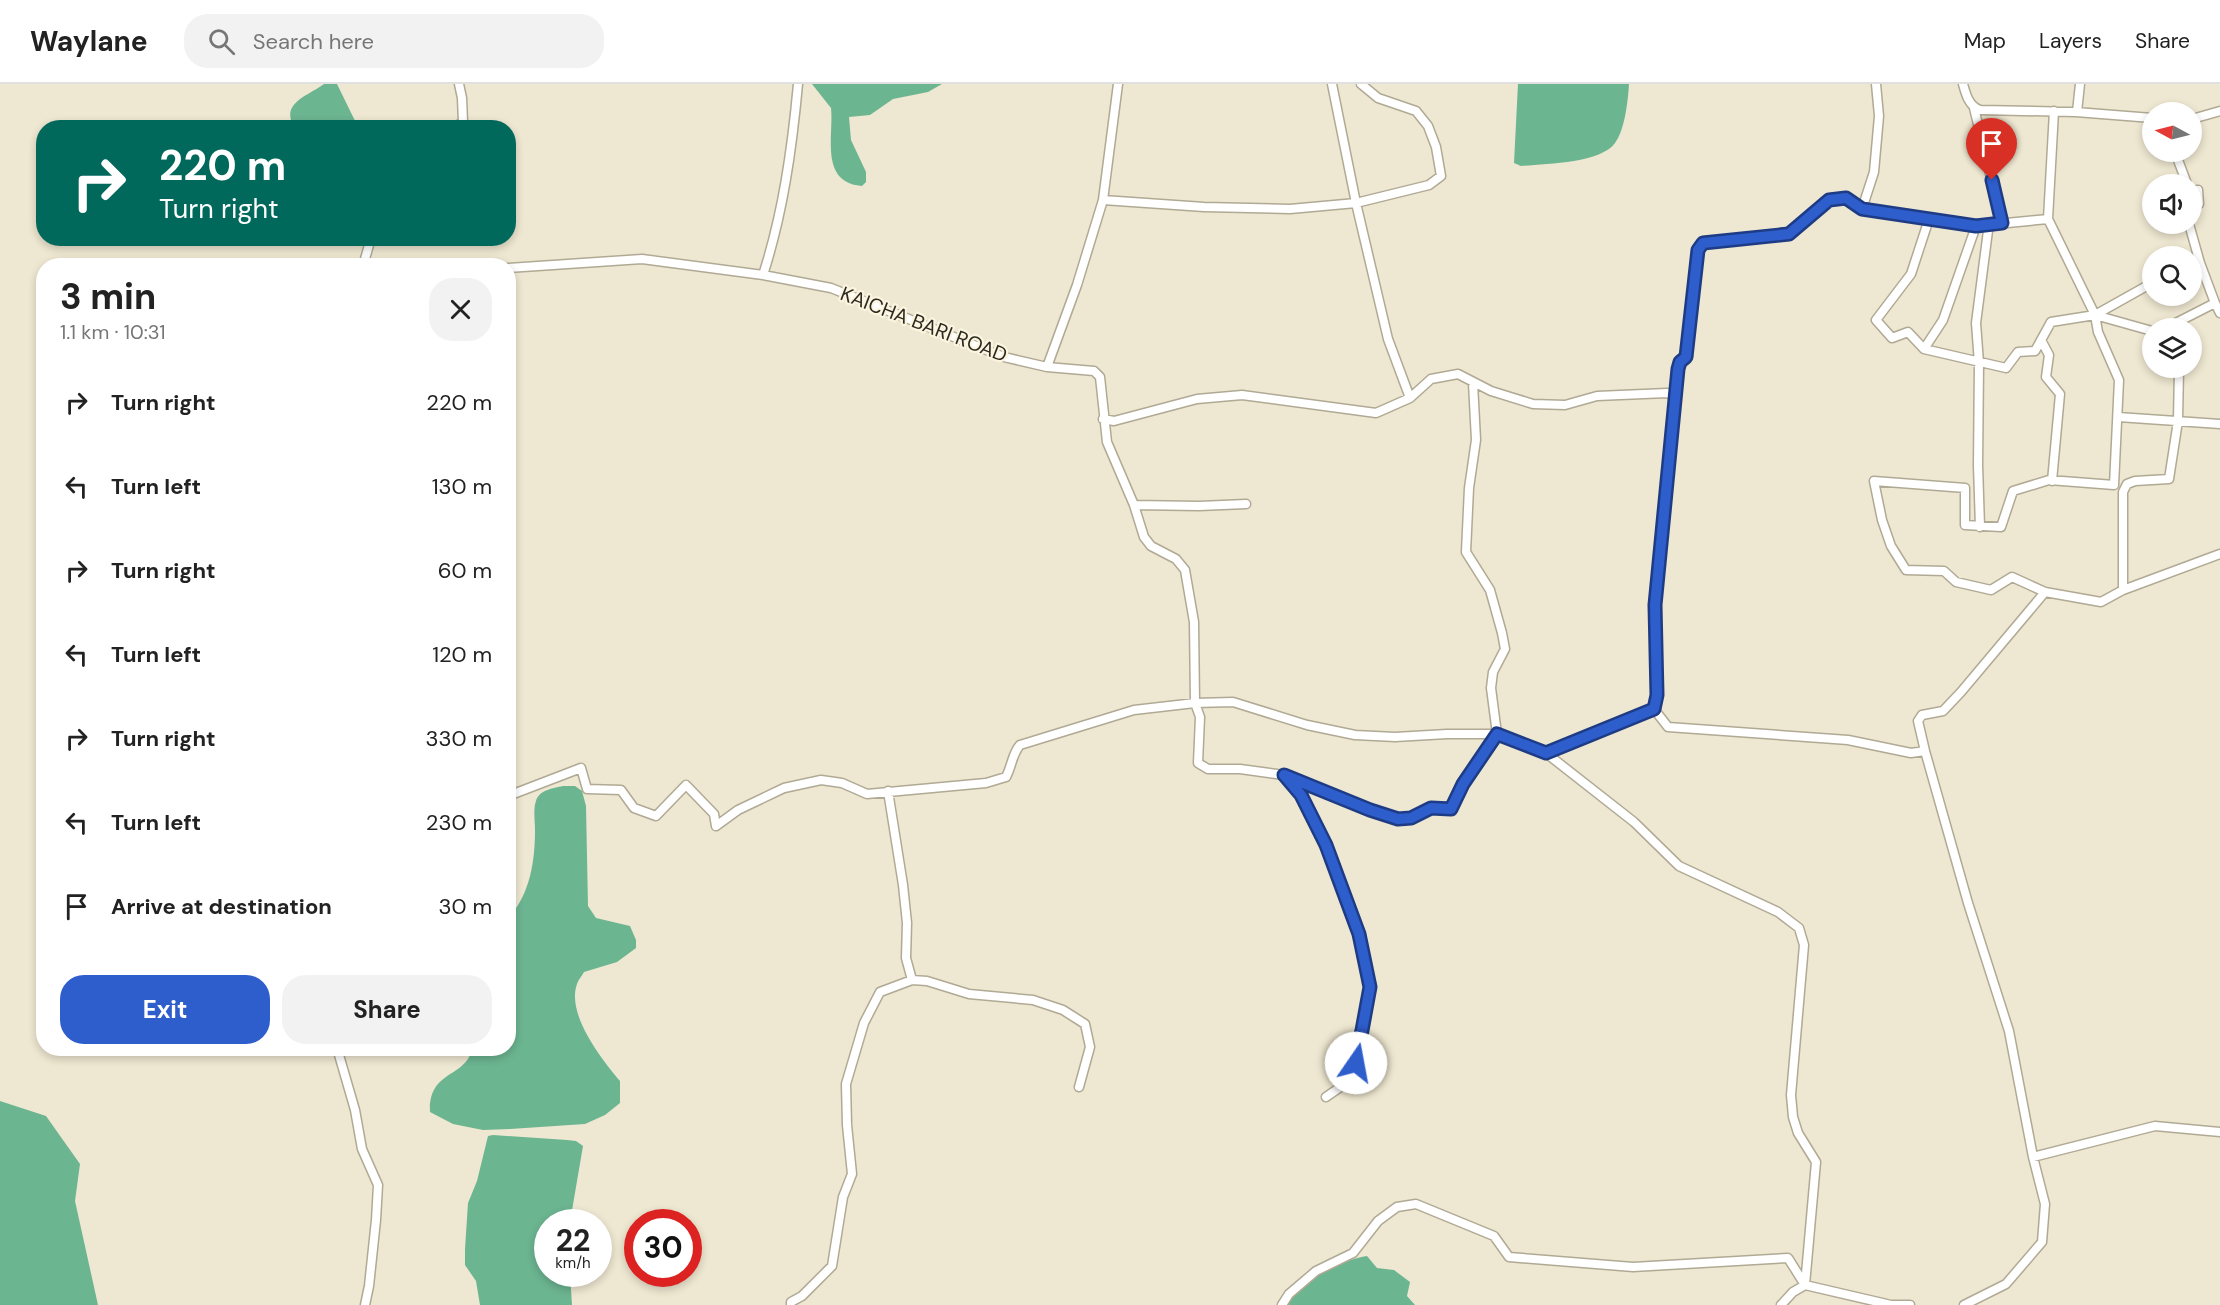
<!DOCTYPE html>
<html lang="en">
<head>
<meta charset="utf-8">
<style>
	body { margin:0; font-family:"DM Sans",sans-serif; background:#f2f2f2; color:#222; height:100vh; display:flex; flex-direction:column; font-size:22px; white-space:nowrap }
	* { box-sizing:border-box; margin:0 }
	p { font-size:20px; color:#767676 }
	.icon { flex:none; width:33px; height:33px; fill:none; stroke:currentColor; stroke-width:2; stroke-linecap:round; stroke-linejoin:round }
	.map { position:relative; flex:1; overflow:hidden }
	.details { position:absolute; left:36px; top:174px; width:480px; height:798px; display:flex; flex-direction:column; background:#fff; border-radius:24px; box-shadow:0 3px 9px #0003 }
	.details>* { flex:none }
	.guide { position:absolute; left:36px; top:36px; width:480px; height:126px; border-radius:24px; box-shadow:0 3px 9px #0003; background:#00695c; color:#fff; overflow:hidden }
	.needle { width:39px; rotate:277deg }
	.tools { position:absolute; left:2142px; top:18px; display:grid; gap:12px }
	.tools a { display:grid; place-items:center; width:60px; height:60px; border-radius:50%; background:#fff; box-shadow:0 3px 9px #0003; font-size:30px }
	.speed { position:absolute; left:534px; top:1125px; display:flex; gap:12px; font-size:30px; font-weight:700; text-align:center }
	.speed>* { display:grid; place-content:center; width:78px; height:78px; border-radius:50%; background:#fff; box-shadow:0 3px 9px #0003; line-height:1 }
	.speed small { font-size:15px; font-weight:400 }
	.speed .limit { border:9px solid #d22; background:#fff; color:#111 }
	.pin { position:absolute; display:grid; place-items:center; width:51px; height:51px; color:#fff; margin:-62px -26px; border-radius:50% 50% 50% 0; rotate:-45deg; box-shadow:0 0 6px #0007 }
	.pin .icon { rotate:45deg }
	.me { position:absolute; width:66px; margin:-33px; rotate:12deg; stroke-linejoin:round; filter:drop-shadow(0 0 4px #0008) }
	.turn { display:flex; align-items:center; gap:21px; height:126px; padding:0 24px; font-size:27px }
	.turn .icon { width:78px; height:78px; stroke-width:2.5 }
	.turn b { display:block; font-size:42px; line-height:51px }
	.round { display:grid; place-items:center; flex:none; width:63px; height:63px; border-radius:24px; background:#f2f2f2 }
	.overview { display:flex; align-items:center; justify-content:space-between; height:102px; padding:0 24px }
	h1 { font-size:36px; font-weight:700; line-height:45px }
	.cta { display:flex; gap:12px; margin-top:auto; padding:12px 24px }
	.cta a { flex:1; height:69px; border-radius:24px; background:#2e5dcc; color:#fff; font-size:24px; font-weight:700; line-height:69px; text-align:center }
	.cta a+a { background:#f2f2f2; color:#222 }
	ul { padding:0; list-style:none }
	li { display:flex; align-items:center; gap:18px; height:84px; padding:0 24px }
	li div { flex:1 }
	li b { display:block; font-size:22px }
	li em { font-style:normal }
	header { display:flex; align-items:center; gap:36px; box-sizing:border-box; height:84px; padding:0 30px; background:#fff; border-bottom:2px solid #e0e0e0 }
	header strong { font-size:28px }
	nav { display:flex; gap:33px; margin-inline-start:auto; font-size:21px }
	.search { width:420px; height:54px; background:#f2f2f2; display:flex; align-items:center; gap:15px; box-sizing:border-box; padding:0 21px; border-radius:24px; color:#767676; font-size:22px }
	.map>svg:first-child { display:block }
</style>
</head>
<body>
<header>
<strong>Waylane</strong>
<div class="search"><svg class="icon" aria-label="search" viewBox="0 0 24 24"><circle cx="10" cy="10" r="6"/><path d="M15 15l6 6"/></svg>Search here</div>
<nav><a>Map</a><a>Layers</a><a>Share</a></nav>
</header>
<div class="map">
<svg width="2220" height="1221" viewBox="0 0 2220 1221">
	<rect width="100%" height="100%" fill="#eee7d1"/>
	<path fill="#6cb591" d="M 324,0 L 337,0 L 358,43 L 294,43 C 280,19 308,12 324,0 Z
		M 812,0 L 942,0 L 928,8 L 893,15 L 870,31 L 849,33 L 851,56 L 866,88 L 866,98 L 862,102 C 819,99 834,51 831,24 Z
		M 1518,0 L 1629,0 C 1628,16 1625,46 1615,59 C 1601,79 1545,80 1521,82 L 1514,79 Z
		M 563,702 L 575,702 L 582,707 L 586,722 L 588,822 L 596,834 L 630,842 L 636,856 L 636,864 L 617,878 L 584,888 C 582,892 578,896 577,900 C 566,930 602,976 620,997 L 620,1019 L 605,1031 L 585,1040 L 510,1045 L 483,1046 L 453,1040 L 430,1028 C 428,986 466,994 472,965 L 508,964 L 509,834 C 530,809 535,778 535,746 C 535,737 533,725 536,717 C 539,706 553,704 563,702 Z
		M 0,1017 L 46,1032 L 80,1080 L 75,1117 L 98,1221 L 0,1221 Z
		M 493,1051 L 567,1056 L 576,1057 L 583,1062 L 570,1138 L 548,1138 L 548,1190 L 570,1190 L 572,1221 L 480,1221 L 476,1197 L 465,1181 L 465,1165 L 468,1119 L 477,1097 L 488,1052 Z
		M 1367,1172 L 1377,1184 L 1394,1186 L 1410,1198 L 1407,1212 L 1415,1221 L 1288,1221 C 1296,1197 1344,1175 1367,1172 Z"/>
	<g fill="none" stroke-linecap="round" stroke-linejoin="round">
		<g stroke="#b0a994" stroke-width="11">
			<path id="street" d="M 1361,0 L 1378,14 L 1416,27 L 1428,42 L 1436,63 L 1441,92 L 1429,101 L 1356,119 L 1388,255 L 1410,314
				M 1963,0 C 1966,11 1969,22 1980,26 L 2076,28 L 2152,34
				M 1974,24 L 2002,139
				M 2077,28 L 2080,0
				M 2192,35 L 2220,27
				M 453,44 L 463,38 L 462,14 L 459,0
				M 2175,68 L 2187,100
				M 2192,107 L 2198,106 L 2199,120 L 2192,124
				M 1103,116 L 1204,123 L 1290,125 L 1356,119 L 1332,0
				M 1862,125 L 1874,88 L 1879,32 L 1876,0
				M 1929,135 L 1911,190 L 1876,236 L 1892,254 L 1908,248 L 1924,265 L 2006,284 L 2018,268 L 2035,267 L 2051,238 L 2095,231 L 2098,248 L 2119,296 L 2114,401 L 2049,396 L 2013,407 L 2001,443 L 1965,441 L 1965,404 L 1874,397 L 1882,436 L 1891,462 L 1906,486 L 1944,487 L 1956,498 L 1991,506 L 2012,493 L 2045,508
				M 2048,135 L 2054,27
				M 2189,140 L 2200,179 L 2215,219
				M 363,182 L 371,154
				M 508,184 L 642,175 L 763,191 L 831,204 L 1004,273 L 1047,283 L 1077,201 L 1103,116 L 1118,0
				M 763,191 C 783,129 792,65 798,0
				M 2095,231 L 2152,199
				M 2166,244 L 2215,219 L 2220,229
				M 2152,247 L 2095,231 L 2048,135 L 1976,142 L 1862,125 L 1846,114 L 1829,115 L 1789,150 L 1703,159 L 1698,166 L 1686,272 L 1680,278 L 1679,286 L 1655,521 L 1657,611 L 1654,625 L 1668,643 L 1848,656 L 1911,669 L 1925,667 L 1918,637 L 1922,631 L 1943,627 L 1961,608 L 2045,508 L 2101,518 L 2123,506 L 2220,470
				M 2041,256 L 2049,271 L 2046,293 L 2060,310 L 2052,397
				M 1924,265 L 1943,236 L 1976,142
				M 1047,283 L 1094,287 L 1100,293 L 1107,358 L 1134,421 L 1144,453 L 1151,462 L 1176,475 L 1185,486 L 1194,538 L 1195,619 L 1200,633 L 1198,679 L 1208,685 L 1240,685 L 1284,691 L 1301,711 L 1326,761 L 1359,850 L 1370,903 L 1360,962 L 1352,995 L 1326,1013
				M 2118,333 L 2220,340
				M 1103,335 L 1114,337 L 1197,315 L 1242,311 L 1376,329 L 1410,314 L 1431,295 L 1458,290 L 1491,307 L 1533,320 L 1565,321 L 1597,312 L 1667,309 L 1676,313
				M 1134,421 L 1199,422 L 1246,420
				M 1980,443 L 1978,381 L 1979,279 L 1976,239 L 1989,139
				M 2123,506 L 2123,408 L 2127,400 L 2135,397 L 2169,395 L 2178,337 L 2179,284
				M 1925,667 L 1968,819 L 2009,947 L 2033,1073 L 2045,1120 L 2042,1158 L 2006,1200 L 1964,1221
				M 1546,669 L 1654,625
				M 1288,692 L 1370,726 L 1398,735 L 1411,733 L 1431,724 L 1451,725 L 1463,700 L 1497,650 L 1491,604 L 1493,588 L 1505,565 L 1502,549 L 1490,506 L 1466,468 L 1469,404 L 1476,356 L 1473,299
				M 888,707 L 903,801 L 907,839 L 906,874 L 912,896
				M 508,712 L 581,684 L 587,705 L 621,706 L 634,724 L 656,732 L 686,701 L 714,730 L 716,742 L 738,726 L 784,704 L 821,696 L 842,699 L 867,710 L 986,699 L 1006,693 C 1012,682 1012,670 1020,661 L 1134,626 L 1195,619 L 1233,618 L 1307,641 L 1355,651 L 1395,653 L 1447,650 L 1497,650 L 1546,669 L 1634,738 L 1679,782 L 1778,828 L 1799,844 L 1804,861 L 1791,1011 L 1793,1033 L 1798,1049 L 1816,1078 L 1805,1201
				M 337,964 L 355,1026 L 362,1065 L 378,1101 L 376,1136 L 369,1202 L 365,1221
				M 2033,1073 L 2155,1042 L 2220,1048
				M 791,1221 L 791,1218 L 802,1212 L 832,1182 L 843,1113 L 852,1090 L 847,1041 L 846,1000 L 864,939 L 880,908 L 912,896 L 927,897 L 969,910 L 1033,916 L 1063,926 L 1085,940 L 1090,963 L 1079,1003
				M 1282,1221 L 1289,1210 L 1316,1187 L 1353,1169 L 1378,1137 L 1397,1123 L 1416,1120 L 1494,1152 L 1509,1173 L 1633,1183 L 1788,1174 L 1805,1201
				M 1781,1221 L 1793,1208 L 1805,1201 L 1891,1221 L 1910,1221"/>
		</g>
		<use href="#street" stroke="#fff" stroke-width="8"/>
	</g>
	<g fill="none" stroke-linecap="round" stroke-linejoin="round">
		<g stroke="#1e3c85" stroke-width="15">
			<path id="route" d="M 1356,979 L 1370,903 L 1359,850 L 1326,761 L 1301,711 L 1284,691 L 1370,726 L 1398,735 L 1411,734 L 1431,724 L 1451,725 L 1463,700 L 1497,650 L 1546,669 L 1654,625 L 1657,611 L 1655,521 L 1678,285 L 1680,278 L 1686,273 L 1698,166 L 1703,159 L 1789,150 L 1829,116 L 1846,114 L 1862,125 L 1976,142 L 2002,139 L 1992,96"/>
		</g>
		<use href="#route" stroke="#2e5dcc" stroke-width="10"/>
	</g>
	<g text-anchor="middle" dominant-baseline="central" stroke-width="4.5" stroke-linejoin="round" paint-order="stroke">
		<g font-size="20" fill="#2b2820" stroke="#fbf4de">
			<text transform="translate(924 240) rotate(21)">KAICHA BARI ROAD</text>
		</g>
	</g>
</svg>
<div class="tools">
<a><svg class="needle" viewBox="-14 -14 28 28"><path d="M0-13l5 13h-10z" fill="#e53935"/><path d="M0 13l5-13h-10z" fill="#767676"/></svg></a>
<a><svg class="icon" aria-label="sound" viewBox="0 0 24 24"><path d="M4 9h4l5-4v14l-5-4H4zM17 9q2 3 0 6"/></svg></a>
<a><svg class="icon" aria-label="search" viewBox="0 0 24 24"><circle cx="10" cy="10" r="6"/><path d="M15 15l6 6"/></svg></a>
<a><svg class="icon" aria-label="layers" viewBox="0 0 24 24"><path d="M12 4l9 5-9 5-9-5zM3 14l9 5 9-5"/></svg></a>
</div>
<div class="speed"><div>22<small>km/h</small></div><div class="limit">30</div></div>
<div class="pin" style="left:1992px;top:96px;background:#d93025"><svg class="icon" aria-label="arrive" viewBox="0 0 24 24"><path d="M6 21V4h12l-3 4 3 4H6"/></svg></div>
<svg class="me" style="left:1356px;top:979px" viewBox="-20 -20 40 40"><circle r="19" fill="#fff"/><path d="M0-13L10 11 0 6-10 11z" fill="#2e5dcc"/></svg>
<div class="guide">
<div class="turn"><svg class="icon" aria-label="right" viewBox="0 0 24 24"><path d="M7 20v-9h11M14 6l5 5-5 5"/></svg><div><b>220 m</b>Turn right</div></div>
</div>
<section class="details">
<div class="overview"><div><h1>3 min</h1><p>1.1 km · 10:31</p></div><a class="round"><svg class="icon" aria-label="close" viewBox="0 0 24 24"><path d="M6 6l12 12M18 6L6 18"/></svg></a></div>
<ul>
<li><svg class="icon" aria-label="right" viewBox="0 0 24 24"><path d="M7 20v-9h11M14 6l5 5-5 5"/></svg><div><b>Turn right</b></div><em>220 m</em></li>
<li><svg class="icon" aria-label="left" viewBox="0 0 24 24"><path d="M17 20v-9H6M10 6l-5 5 5 5"/></svg><div><b>Turn left</b></div><em>130 m</em></li>
<li><svg class="icon" aria-label="right" viewBox="0 0 24 24"><path d="M7 20v-9h11M14 6l5 5-5 5"/></svg><div><b>Turn right</b></div><em>60 m</em></li>
<li><svg class="icon" aria-label="left" viewBox="0 0 24 24"><path d="M17 20v-9H6M10 6l-5 5 5 5"/></svg><div><b>Turn left</b></div><em>120 m</em></li>
<li><svg class="icon" aria-label="right" viewBox="0 0 24 24"><path d="M7 20v-9h11M14 6l5 5-5 5"/></svg><div><b>Turn right</b></div><em>330 m</em></li>
<li><svg class="icon" aria-label="left" viewBox="0 0 24 24"><path d="M17 20v-9H6M10 6l-5 5 5 5"/></svg><div><b>Turn left</b></div><em>230 m</em></li>
<li><svg class="icon" aria-label="arrive" viewBox="0 0 24 24"><path d="M6 21V4h12l-3 4 3 4H6"/></svg><div><b>Arrive at destination</b></div><em>30 m</em></li>
</ul>
<div class="cta"><a>Exit</a><a>Share</a></div>
</section>
</div>
</body>
</html>
